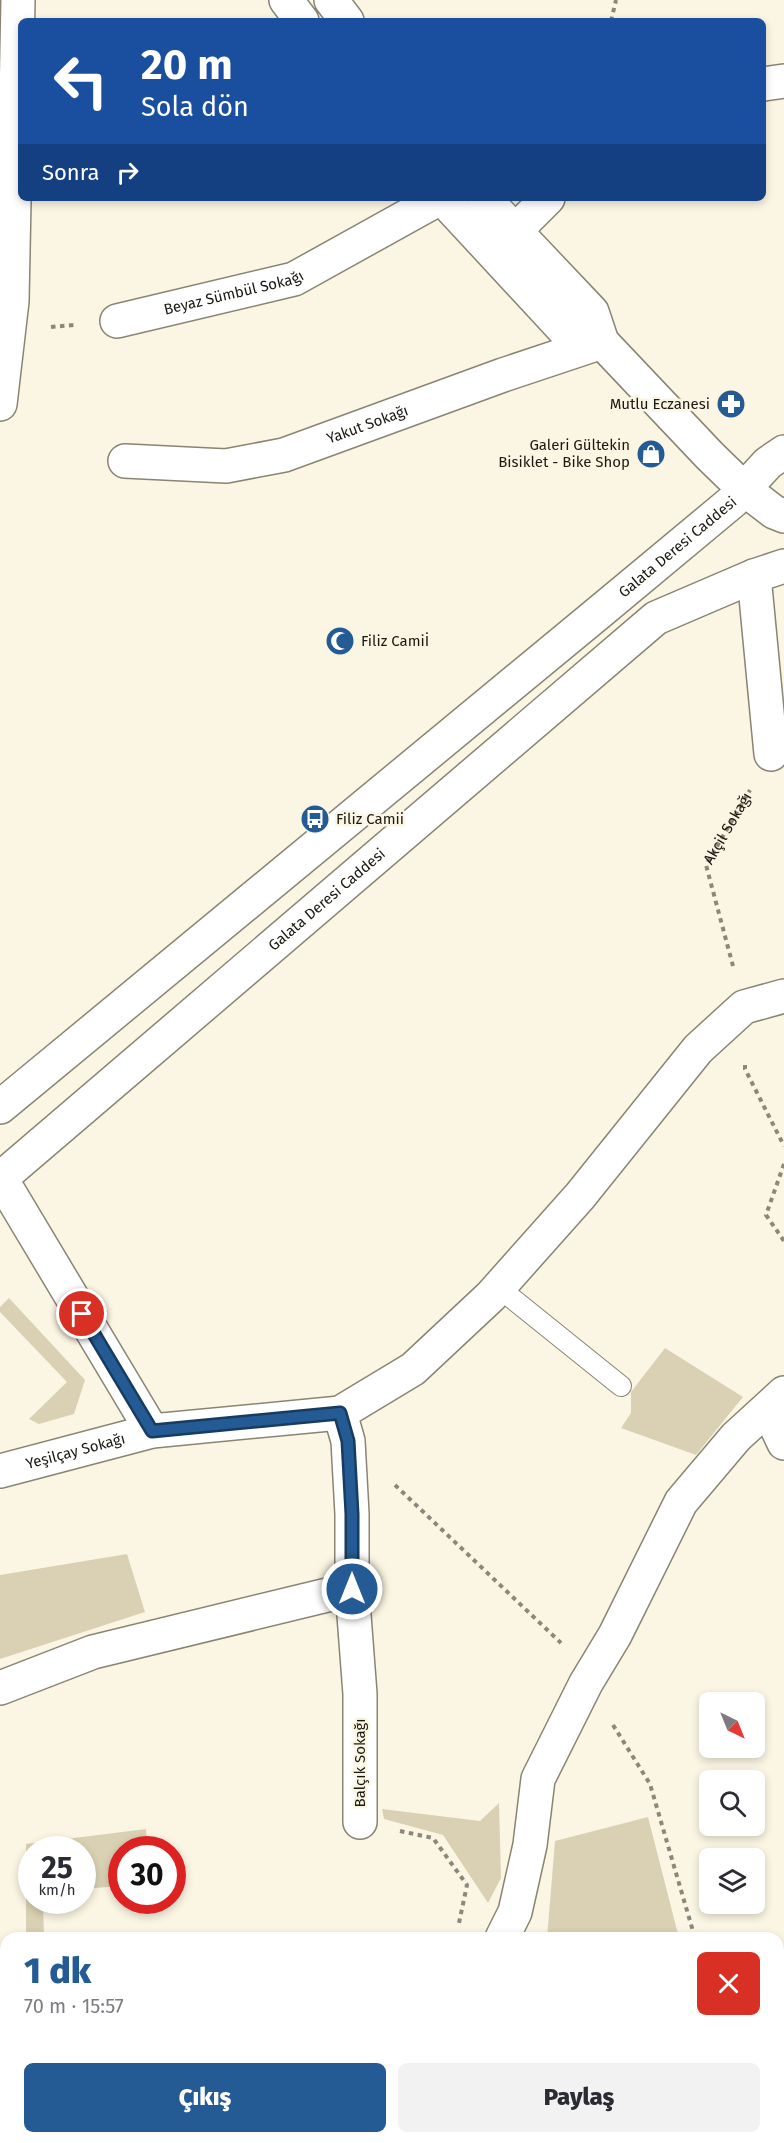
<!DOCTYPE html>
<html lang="tr">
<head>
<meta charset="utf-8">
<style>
	body { margin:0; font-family:"Fira Sans",sans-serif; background:#f2f2f3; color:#2b2b33; height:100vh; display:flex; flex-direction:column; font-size:22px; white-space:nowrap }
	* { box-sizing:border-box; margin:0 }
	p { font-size:20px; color:#7c7c81 }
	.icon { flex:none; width:33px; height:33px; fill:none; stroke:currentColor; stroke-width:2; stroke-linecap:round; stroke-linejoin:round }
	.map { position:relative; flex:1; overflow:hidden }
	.sheet { position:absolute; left:0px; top:1932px; width:784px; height:212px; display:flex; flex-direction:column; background:#fff; border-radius:18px 18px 0 0; box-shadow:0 3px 9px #0003 }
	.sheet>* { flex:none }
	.guide { position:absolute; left:18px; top:18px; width:748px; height:183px; border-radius:9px; box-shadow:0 3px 9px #0003; background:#1a4fa0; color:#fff; overflow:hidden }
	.needle { width:39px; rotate:137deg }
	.fabs { position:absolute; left:699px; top:1692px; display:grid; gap:12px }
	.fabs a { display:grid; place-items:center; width:66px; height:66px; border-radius:9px; background:#fff; box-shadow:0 3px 9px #0003; font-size:30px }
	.speed { position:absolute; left:18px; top:1836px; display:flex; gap:12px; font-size:30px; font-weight:700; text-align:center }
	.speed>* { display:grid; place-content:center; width:78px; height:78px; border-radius:50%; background:#fff; box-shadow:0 3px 9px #0003; line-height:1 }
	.speed small { font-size:15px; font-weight:400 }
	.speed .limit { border:9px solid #d22; background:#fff; color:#111 }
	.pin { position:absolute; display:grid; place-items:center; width:51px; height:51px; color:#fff; margin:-26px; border:3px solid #fff; border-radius:50%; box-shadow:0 2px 6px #0007 }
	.me { position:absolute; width:66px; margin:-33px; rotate:0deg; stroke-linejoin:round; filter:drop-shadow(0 0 4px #0008) }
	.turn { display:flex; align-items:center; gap:21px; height:126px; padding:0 24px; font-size:27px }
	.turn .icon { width:78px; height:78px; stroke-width:2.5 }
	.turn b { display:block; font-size:42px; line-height:51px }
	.then { display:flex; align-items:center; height:57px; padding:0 24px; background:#0003; gap:12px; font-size:22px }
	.round { display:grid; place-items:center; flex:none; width:63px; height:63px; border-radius:9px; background:#f2f2f3 }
	.overview { display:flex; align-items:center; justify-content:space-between; height:102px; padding:0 24px }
	h1 { font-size:36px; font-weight:800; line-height:45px; color:#255b94 }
	.button { display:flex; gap:12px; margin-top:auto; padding:12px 24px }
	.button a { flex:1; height:69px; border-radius:9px; background:#255b94; color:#fff; font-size:24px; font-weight:800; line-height:69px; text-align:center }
	.button a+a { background:#f2f2f3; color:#2b2b33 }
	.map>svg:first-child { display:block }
</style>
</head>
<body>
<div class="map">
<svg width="784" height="2143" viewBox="0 0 784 2143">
	<rect width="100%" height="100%" fill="#fbf6e3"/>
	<path fill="#dad1b4" d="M 9,1298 L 85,1380 L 74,1414 L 39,1424 L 29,1419 L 67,1382 L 0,1312 L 0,1307 Z
		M 665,1348 L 743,1397 L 696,1455 L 621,1428 L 631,1413 L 631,1392 Z
		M 127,1554 L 145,1612 L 0,1659 L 0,1575 Z
		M 499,1803 L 501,1878 L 488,1903 L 443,1835 L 384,1819 L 382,1809 L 480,1821 Z
		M 648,1817 L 679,1938 L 547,1938 L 555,1841 Z
		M 146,1829 L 147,1849 L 122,1850 L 121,1886 L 83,1889 L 82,1850 L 32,1850 L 32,1900 L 43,1901 L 44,1938 L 26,1938 L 26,1844 Z"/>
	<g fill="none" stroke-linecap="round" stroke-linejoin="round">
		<g stroke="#898473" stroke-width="22">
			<path id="service" d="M 498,1287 L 621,1386"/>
		</g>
		<g stroke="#898473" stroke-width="36">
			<g id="minor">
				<path d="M 764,84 L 784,81"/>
				<path d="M 515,231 L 548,198"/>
				<path id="s2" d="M 117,321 L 294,279 L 440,198"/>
				<path d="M 0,404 L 12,301 L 18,0"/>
				<path id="s3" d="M 125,461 L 226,466 L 284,455 L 503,375 L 602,342"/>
				<path d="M 754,576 L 771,754"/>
				<path d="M 0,1177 L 152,1431"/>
				<path d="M 768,1409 L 784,1443"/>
				<path id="s4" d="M 0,1471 L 152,1431 L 340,1413 L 413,1369 L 491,1296 L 580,1196 L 698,1049 L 744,1007 L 784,996"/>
				<path d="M 352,1589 L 360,1694 L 360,1822"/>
				<path d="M 0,1688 L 93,1652 L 352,1589 L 352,1514 L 348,1441 L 340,1413"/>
				<path d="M 502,1938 L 515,1912 L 530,1845 L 538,1779 L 586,1683 L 615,1635 L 681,1502 L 736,1437 L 784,1393"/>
				<path d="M 0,2003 L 6,2003"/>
				<path d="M 750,2138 L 751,2143"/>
			</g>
		</g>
		<g stroke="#898473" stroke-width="36">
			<path id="tertiary" d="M 286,0 L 302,21
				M 331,0 L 347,21
				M 442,198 L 568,334 L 602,342
				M 484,198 L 592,312 L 602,342 L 710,456 L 744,489"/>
		</g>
		<g stroke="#898473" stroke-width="36">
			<g id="secondary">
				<path d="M 744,489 L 774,512 L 784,516"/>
				<path id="s5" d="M 0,1107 L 602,610 L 733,501 L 768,463 L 784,452"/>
				<path id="s6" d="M 0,1179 L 656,618 L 754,576 L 784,566"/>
			</g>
		</g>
		<g stroke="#8b877a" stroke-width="4" stroke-dasharray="4.5 4.5" stroke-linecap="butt">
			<path d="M 611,21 L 616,0"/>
			<path d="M 51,327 L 74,325"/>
			<path id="s1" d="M 733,966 L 706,865 L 750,790"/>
			<path d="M 745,1065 L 745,1069 L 784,1146"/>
			<path d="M 784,1164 L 766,1215 L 784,1241"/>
			<path d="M 395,1485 L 561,1643"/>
			<path d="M 613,1725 L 650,1784 L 695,1938"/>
			<path d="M 400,1831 L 433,1838 L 467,1885 L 459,1923"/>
			<path d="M 303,2138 L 303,2143"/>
			<path d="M 513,2138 L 514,2143"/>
		</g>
		<use href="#service" stroke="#fff" stroke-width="20"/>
		<use href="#minor" stroke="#fff" stroke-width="33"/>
		<use href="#tertiary" stroke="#fff" stroke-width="33"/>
		<use href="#secondary" stroke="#fff" stroke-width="33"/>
	</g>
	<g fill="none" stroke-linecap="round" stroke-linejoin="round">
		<g stroke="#183b60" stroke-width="15">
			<path id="route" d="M 82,1314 L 152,1431 L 340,1413 L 348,1441 L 352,1514 L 352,1589"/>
		</g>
		<use href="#route" stroke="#255b94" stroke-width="10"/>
	</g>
	<defs>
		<g id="pharmacy-disc" transform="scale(1.5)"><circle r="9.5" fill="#255b94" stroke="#fbf6e3"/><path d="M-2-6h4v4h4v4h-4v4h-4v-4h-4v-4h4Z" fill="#fff"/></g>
		<g id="shop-disc" transform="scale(1.5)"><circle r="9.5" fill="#255b94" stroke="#fbf6e3"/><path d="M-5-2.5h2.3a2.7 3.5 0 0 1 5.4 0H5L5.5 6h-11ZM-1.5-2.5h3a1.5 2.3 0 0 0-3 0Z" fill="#fff"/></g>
		<g id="mosque-disc" transform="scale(1.5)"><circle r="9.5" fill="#255b94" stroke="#fbf6e3"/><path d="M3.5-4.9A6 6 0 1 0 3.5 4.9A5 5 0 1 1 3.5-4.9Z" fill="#fff"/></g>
		<g id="bus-disc" transform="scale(1.5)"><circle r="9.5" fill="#255b94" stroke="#fbf6e3"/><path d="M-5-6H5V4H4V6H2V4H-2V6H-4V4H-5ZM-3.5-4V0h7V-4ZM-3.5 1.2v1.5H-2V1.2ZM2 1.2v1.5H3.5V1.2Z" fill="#fff"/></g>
	</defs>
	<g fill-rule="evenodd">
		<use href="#pharmacy-disc" x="731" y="404"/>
		<use href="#shop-disc" x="651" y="454"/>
		<use href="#mosque-disc" x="340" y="641"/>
		<use href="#bus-disc" x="315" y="819"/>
	</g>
	<g text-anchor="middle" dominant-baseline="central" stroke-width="5" stroke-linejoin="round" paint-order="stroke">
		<g font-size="15" fill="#1a1811" stroke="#fbf6e3">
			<text stroke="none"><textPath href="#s2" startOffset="120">Beyaz Sümbül Sokağı</textPath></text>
			<text stroke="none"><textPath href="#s3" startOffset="249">Yakut Sokağı</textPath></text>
			<text stroke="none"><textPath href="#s5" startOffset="879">Galata Deresi Caddesi</textPath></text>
			<text stroke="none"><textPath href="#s1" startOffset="147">Akçil Sokağı</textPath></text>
			<text stroke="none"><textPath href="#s6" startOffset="430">Galata Deresi Caddesi</textPath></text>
			<text stroke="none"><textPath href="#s4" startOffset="78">Yeşilçay Sokağı</textPath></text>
			<text transform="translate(360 1763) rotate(-90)">Balçık Sokağı</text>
		</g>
		<g font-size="15" fill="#1a1811" stroke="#fbf6e3" text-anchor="end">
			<text x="710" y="404">Mutlu Eczanesi</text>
			<text x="630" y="445">Galeri Gültekin<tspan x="630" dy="17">Bisiklet - Bike Shop</tspan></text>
			<text x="361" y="641" text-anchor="start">Filiz Camiİ</text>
			<text x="336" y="819" text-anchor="start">Filiz Camii</text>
		</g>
	</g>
</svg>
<div class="fabs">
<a><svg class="needle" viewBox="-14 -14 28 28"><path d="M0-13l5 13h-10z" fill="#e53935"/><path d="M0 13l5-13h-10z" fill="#7c7c81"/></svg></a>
<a><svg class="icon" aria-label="search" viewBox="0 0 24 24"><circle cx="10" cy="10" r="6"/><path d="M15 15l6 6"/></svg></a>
<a><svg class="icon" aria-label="layers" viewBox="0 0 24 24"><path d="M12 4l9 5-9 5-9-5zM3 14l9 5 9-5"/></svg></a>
</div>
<div class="speed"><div>25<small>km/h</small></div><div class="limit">30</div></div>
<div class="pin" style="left:82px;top:1314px;background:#d93025"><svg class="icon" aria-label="arrive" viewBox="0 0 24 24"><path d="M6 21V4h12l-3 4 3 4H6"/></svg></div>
<svg class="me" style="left:352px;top:1589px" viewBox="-20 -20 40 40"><circle r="17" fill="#255b94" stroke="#fff" stroke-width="3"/><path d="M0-11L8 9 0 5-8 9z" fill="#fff"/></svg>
<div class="guide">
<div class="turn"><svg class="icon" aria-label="left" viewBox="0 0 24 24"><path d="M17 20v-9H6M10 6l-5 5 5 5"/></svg><div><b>20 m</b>Sola dön</div></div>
<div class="then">Sonra<svg class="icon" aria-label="right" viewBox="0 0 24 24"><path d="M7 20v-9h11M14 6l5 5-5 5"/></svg></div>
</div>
<section class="sheet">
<div class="overview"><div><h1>1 dk</h1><p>70 m · 15:57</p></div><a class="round" style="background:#d93025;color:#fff"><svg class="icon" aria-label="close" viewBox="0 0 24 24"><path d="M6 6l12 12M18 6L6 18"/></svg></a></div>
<div class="button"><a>Çıkış</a><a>Paylaş</a></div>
</section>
</div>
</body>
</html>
